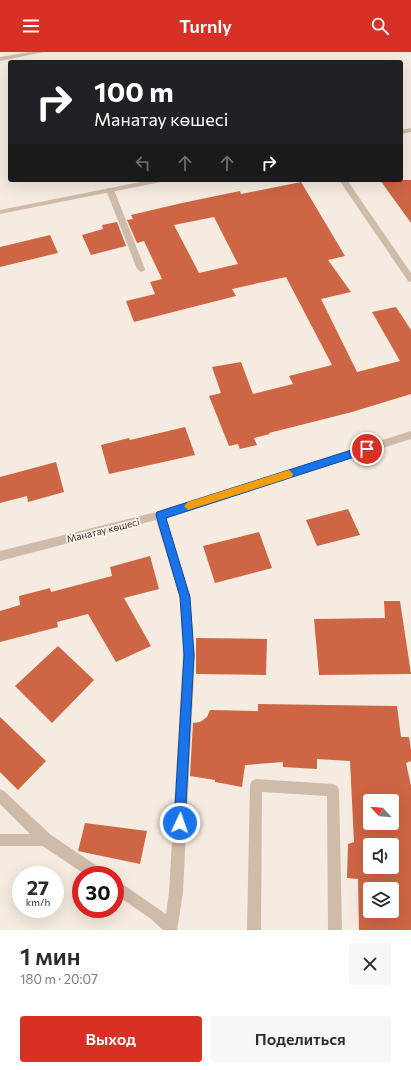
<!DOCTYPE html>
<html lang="ru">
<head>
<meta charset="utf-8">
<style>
	body { margin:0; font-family:Commissioner,sans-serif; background:#f7f7f7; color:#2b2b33; height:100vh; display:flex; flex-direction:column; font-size:15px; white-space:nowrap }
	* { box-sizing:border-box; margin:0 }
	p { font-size:13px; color:#7c7c81 }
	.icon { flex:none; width:22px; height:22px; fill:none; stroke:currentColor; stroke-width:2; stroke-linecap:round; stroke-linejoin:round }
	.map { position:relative; height:878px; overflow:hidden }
	.drawer { display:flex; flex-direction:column; background:#fff; flex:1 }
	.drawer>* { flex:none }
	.banner { position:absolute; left:8px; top:8px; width:395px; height:122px; border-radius:4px; box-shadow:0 4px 16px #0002; background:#202124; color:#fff; overflow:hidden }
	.needle { width:26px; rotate:296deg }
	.buttons { position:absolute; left:363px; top:742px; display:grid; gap:8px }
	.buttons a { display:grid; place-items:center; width:36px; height:36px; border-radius:4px; background:#fff; box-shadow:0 4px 16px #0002; font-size:20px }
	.speed { position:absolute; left:12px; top:814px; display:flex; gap:8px; font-size:20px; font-weight:700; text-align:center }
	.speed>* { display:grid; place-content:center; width:52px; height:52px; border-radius:50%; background:#fff; box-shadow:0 4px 16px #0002; line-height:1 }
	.speed small { font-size:10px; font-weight:400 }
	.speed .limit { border:6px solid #d22; background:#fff; color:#111 }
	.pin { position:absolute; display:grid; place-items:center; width:34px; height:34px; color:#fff; margin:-17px; border:2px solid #fff; border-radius:50%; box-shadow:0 1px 4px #0007 }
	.me { position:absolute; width:44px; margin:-22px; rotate:3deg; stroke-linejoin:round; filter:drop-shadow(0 0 3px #0008) }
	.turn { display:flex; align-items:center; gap:14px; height:84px; padding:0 20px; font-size:18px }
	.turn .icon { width:52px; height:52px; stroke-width:2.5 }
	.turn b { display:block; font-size:28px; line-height:34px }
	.lanes { display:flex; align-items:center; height:38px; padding:0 20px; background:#0003; justify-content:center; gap:20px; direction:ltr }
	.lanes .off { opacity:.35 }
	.round { display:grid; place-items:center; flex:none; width:42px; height:42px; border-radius:4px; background:#f7f7f7 }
	.overview { display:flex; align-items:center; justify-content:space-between; height:68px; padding:0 20px }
	h1 { font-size:24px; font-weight:600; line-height:30px }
	.primary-button { display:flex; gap:8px; margin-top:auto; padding:8px 20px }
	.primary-button a { flex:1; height:46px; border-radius:4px; background:#d93025; color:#fff; font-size:16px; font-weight:600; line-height:46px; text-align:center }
	.primary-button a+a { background:#f7f7f7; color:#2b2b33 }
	header { display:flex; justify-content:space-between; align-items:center; height:52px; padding:0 20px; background:#d93025; color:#fff; font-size:18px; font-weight:600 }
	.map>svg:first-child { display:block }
</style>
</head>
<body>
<header><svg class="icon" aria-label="menu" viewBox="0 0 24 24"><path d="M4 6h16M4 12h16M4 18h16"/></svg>Turnly<svg class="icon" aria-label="search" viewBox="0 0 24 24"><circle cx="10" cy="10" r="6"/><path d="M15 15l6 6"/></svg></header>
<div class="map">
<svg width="411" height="878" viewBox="0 0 411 878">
	<rect width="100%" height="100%" fill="#f5ebe0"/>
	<path fill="#ce6544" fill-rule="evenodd" d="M 380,128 L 411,128 L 411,171 Z
		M 301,130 L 345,204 L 328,208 L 351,240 L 321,247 L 357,320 L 400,309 L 372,260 L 396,255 L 411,278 L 411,342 L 352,360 L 269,381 L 270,382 L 254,386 L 257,393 L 240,397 L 238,392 L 229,394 L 209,344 L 221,341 L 212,315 L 241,310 L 253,342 L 293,332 L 289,324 L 332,313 L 286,225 L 232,237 L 236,244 L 134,270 L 126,249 L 155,242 L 150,230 L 162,227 L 144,189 L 137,191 L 127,168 L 133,167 L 131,163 L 182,151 L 240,139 L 241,142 ZM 214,165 L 238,212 L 199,221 L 174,173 Z
		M 117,170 L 126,194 L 91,203 L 82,183 L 103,177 L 102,173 Z
		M 50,183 L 58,201 L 0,215 L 0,195 Z
		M 185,375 L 195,403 L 109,422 L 101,393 L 129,386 L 130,388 Z
		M 56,410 L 64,440 L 28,450 L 27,444 L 0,451 L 0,425 Z
		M 348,457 L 360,483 L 317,494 L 306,468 Z
		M 259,480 L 272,516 L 215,531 L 203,494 Z
		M 150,504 L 159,537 L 124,546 L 151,594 L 116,610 L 88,562 L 57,570 L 58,575 L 0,590 L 0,559 L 20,553 L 19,544 L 50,536 L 51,540 L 112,524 L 110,515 Z
		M 384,549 L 400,549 L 411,622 L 319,623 L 314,567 L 385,566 Z
		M 196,586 L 267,587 L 266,623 L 196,622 Z
		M 58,594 L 94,628 L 52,671 L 15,634 Z
		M 258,652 L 397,654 L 401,685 L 409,685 L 411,698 L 411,709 L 406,711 L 411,734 L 411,878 L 359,878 L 358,827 L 347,826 L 348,792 L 354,790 L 350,709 L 317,707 L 317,717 L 283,715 L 283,710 L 245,713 L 242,735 L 215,730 L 215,728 L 190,724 L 193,671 L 200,670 L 207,665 L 210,658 L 258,659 ZM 370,749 L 392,749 L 392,771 L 370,771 ZM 370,793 L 392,793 L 392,815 L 370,815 ZM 370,837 L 392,837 L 392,859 L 370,859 Z
		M 0,665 L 46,709 L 18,738 L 0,720 Z
		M 85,771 L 147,779 L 140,812 L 78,799 Z"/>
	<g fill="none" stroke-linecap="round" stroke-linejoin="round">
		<path fill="#cebbaa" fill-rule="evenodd" d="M 107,136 L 110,136 L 114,138 L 145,217 L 144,219 L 141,220 L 137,217 L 106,138 Z
			M 256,727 L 333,732 L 337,734 L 339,738 L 342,878 L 328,878 L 327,744 L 262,740 L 261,878 L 247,878 L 250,733 L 252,729 Z
			M 0,782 L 46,782 L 51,783 L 52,788 L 51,793 L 46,794 L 0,794 Z"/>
		<path fill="#cebbaa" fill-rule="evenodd" d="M 30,0 L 44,0 L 0,9 L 0,5 Z
			M 411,76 L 411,80 L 401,82 L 401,78 Z
			M 150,128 L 165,128 L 161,130 L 0,162 L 0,158 Z
			M 339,128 L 347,128 L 411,221 L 411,230 L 408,229 Z
			M 411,379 L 411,387 L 166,465 L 190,545 L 195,603 L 183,840 L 177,878 L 163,878 L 151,867 L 115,842 L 115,827 L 166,862 L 169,840 L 183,603 L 180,545 L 156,468 L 0,509 L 0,499 L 160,459 Z
			M 0,737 L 4,739 L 51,783 L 103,818 L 105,823 L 86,823 L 41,793 L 0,752 Z"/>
	</g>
	<path fill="#1a73e8" stroke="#114b97" d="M 367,393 L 370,394 L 370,400 L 166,466 L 190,545 L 194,603 L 185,771 L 184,775 L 180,777 L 175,775 L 174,771 L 184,603 L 180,545 L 156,463 L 157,460 Z"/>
	<path fill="#f59e0b" d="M 289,418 L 293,422 L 292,425 L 188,458 L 184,454 L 188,450 Z"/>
	<g text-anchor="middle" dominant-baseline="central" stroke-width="3.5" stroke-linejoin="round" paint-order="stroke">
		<g font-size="10" fill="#3b2f2a" stroke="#fcf5ed">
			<text transform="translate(103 478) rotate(-14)">Манатау көшесі</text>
		</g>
	</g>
</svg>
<div class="buttons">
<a><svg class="needle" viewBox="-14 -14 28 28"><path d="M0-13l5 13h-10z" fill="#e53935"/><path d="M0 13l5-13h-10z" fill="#7c7c81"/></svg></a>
<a><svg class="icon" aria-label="sound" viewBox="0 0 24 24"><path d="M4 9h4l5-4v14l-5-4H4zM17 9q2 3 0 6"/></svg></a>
<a><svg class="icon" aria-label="layers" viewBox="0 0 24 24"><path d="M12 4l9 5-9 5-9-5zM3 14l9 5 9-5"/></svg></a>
</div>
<div class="speed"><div>27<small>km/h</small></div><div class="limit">30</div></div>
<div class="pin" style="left:367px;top:397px;background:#d93025"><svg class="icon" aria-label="arrive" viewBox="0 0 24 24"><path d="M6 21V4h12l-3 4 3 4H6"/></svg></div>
<svg class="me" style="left:180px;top:771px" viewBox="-20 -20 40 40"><circle r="17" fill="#1a73e8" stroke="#fff" stroke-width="3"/><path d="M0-11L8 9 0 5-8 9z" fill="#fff"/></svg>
<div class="banner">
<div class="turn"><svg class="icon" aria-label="right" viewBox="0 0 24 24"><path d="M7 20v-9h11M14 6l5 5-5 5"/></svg><div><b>100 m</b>Манатау көшесі</div></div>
<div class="lanes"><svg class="icon off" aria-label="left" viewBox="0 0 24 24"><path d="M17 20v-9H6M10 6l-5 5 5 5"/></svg><svg class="icon off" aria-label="ahead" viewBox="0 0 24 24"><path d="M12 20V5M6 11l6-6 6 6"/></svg><svg class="icon off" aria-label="ahead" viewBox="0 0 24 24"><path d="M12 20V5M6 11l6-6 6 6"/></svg><svg class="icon" aria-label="right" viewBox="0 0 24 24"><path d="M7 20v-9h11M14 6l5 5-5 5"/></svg></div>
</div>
</div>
<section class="drawer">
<div class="overview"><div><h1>1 мин</h1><p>180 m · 20:07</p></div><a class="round"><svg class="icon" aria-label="close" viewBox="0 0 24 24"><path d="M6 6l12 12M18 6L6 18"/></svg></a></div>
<div class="primary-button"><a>Выход</a><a>Поделиться</a></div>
</section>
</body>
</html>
